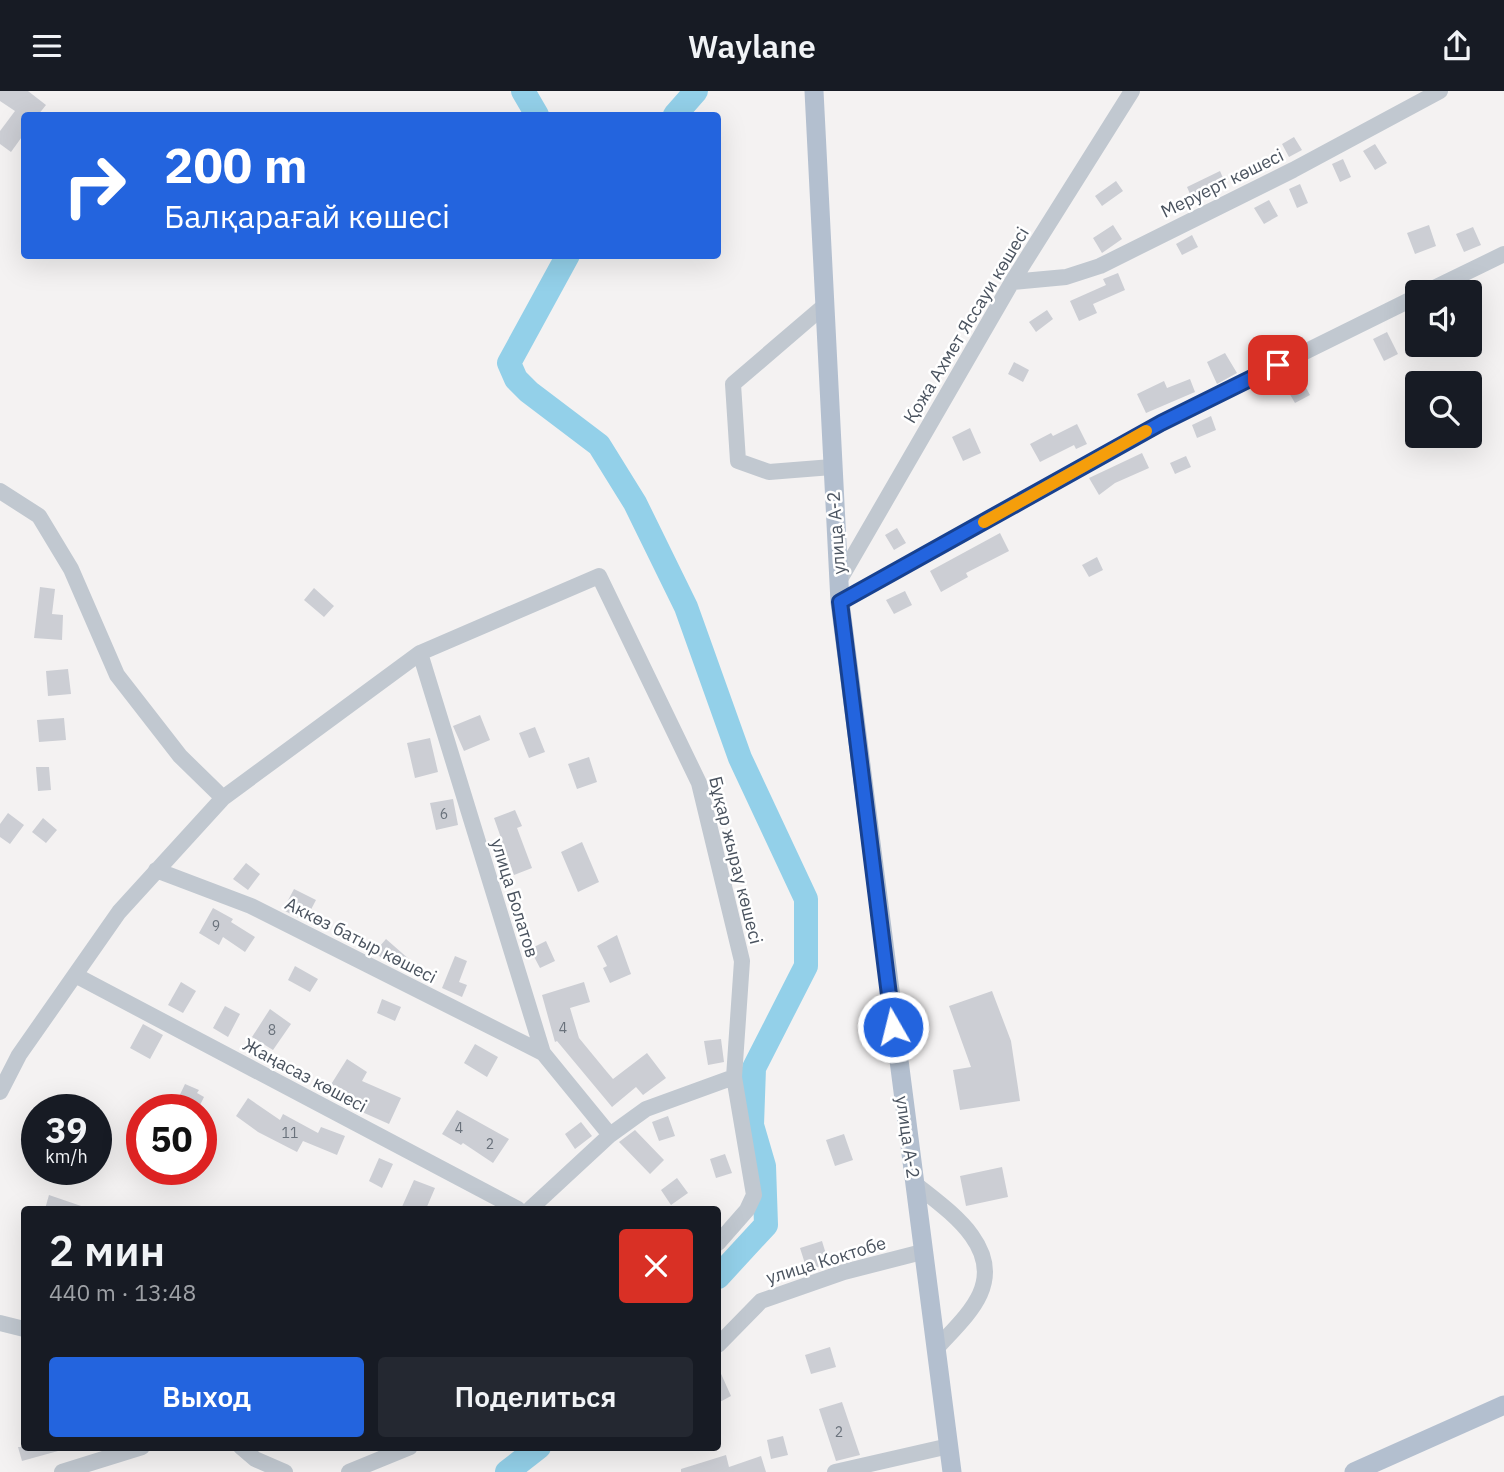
<!DOCTYPE html>
<html lang="ru">
<head>
<meta charset="utf-8">
<style>
	body { margin:0; font-family:"IBM Plex Sans",sans-serif; background:#242831; color:#f1f3f6; height:100vh; display:flex; flex-direction:column; font-size:26px; white-space:nowrap }
	* { box-sizing:border-box; margin:0 }
	p { font-size:23px; color:#9ea1a6 }
	.icon { flex:none; width:38px; height:38px; fill:none; stroke:currentColor; stroke-width:2; stroke-linecap:round; stroke-linejoin:round }
	.map { position:relative; flex:1; overflow:hidden }
	.panel { position:absolute; left:21px; top:1115px; width:700px; height:245px; display:flex; flex-direction:column; background:#171b24; border-radius:7px; box-shadow:0 7px 28px #0002 }
	.panel>* { flex:none }
	.banner { position:absolute; left:21px; top:21px; width:700px; height:147px; border-radius:7px; box-shadow:0 7px 28px #0002; background:#2364de; color:#fff; overflow:hidden }
	.fabs { position:absolute; left:1405px; top:189px; display:grid; gap:14px }
	.fabs a { display:grid; place-items:center; width:77px; height:77px; border-radius:7px; background:#171b24; box-shadow:0 7px 28px #0002; font-size:35px }
	.speed { position:absolute; left:21px; top:1003px; display:flex; gap:14px; font-size:35px; font-weight:700; text-align:center }
	.speed>* { display:grid; place-content:center; width:91px; height:91px; border-radius:50%; background:#171b24; box-shadow:0 7px 28px #0002; line-height:1 }
	.speed small { font-size:18px; font-weight:400 }
	.speed .limit { border:10px solid #d22; background:#fff; color:#111 }
	.pin { position:absolute; display:grid; place-items:center; width:60px; height:60px; color:#fff; margin:-30px; border-radius:14px; box-shadow:0 4px 10px #0006 }
	.me { position:absolute; width:77px; margin:-38px; rotate:352deg; stroke-linejoin:round; filter:drop-shadow(0 0 5px #0008) }
	.turn { display:flex; align-items:center; gap:24px; height:147px; padding:0 28px; font-size:32px }
	.turn .icon { width:91px; height:91px; stroke-width:2.5 }
	.turn b { display:block; font-size:49px; line-height:60px }
	.round { display:grid; place-items:center; flex:none; width:74px; height:74px; border-radius:7px; background:#242831 }
	.headline { display:flex; align-items:center; justify-content:space-between; height:119px; padding:0 28px }
	h1 { font-size:42px; font-weight:600; line-height:52px }
	.cta { display:flex; gap:14px; margin-top:auto; padding:14px 28px }
	.cta a { flex:1; height:80px; border-radius:7px; background:#2364de; color:#fff; font-size:28px; font-weight:600; line-height:80px; text-align:center }
	.cta a+a { background:#242831; color:#f1f3f6 }
	header { display:flex; justify-content:space-between; align-items:center; height:91px; padding:0 28px; background:#171b24; font-size:32px; font-weight:600 }
	.map>svg:first-child { display:block }
</style>
</head>
<body>
<header><svg class="icon" aria-label="menu" viewBox="0 0 24 24"><path d="M4 6h16M4 12h16M4 18h16"/></svg>Waylane<svg class="icon" aria-label="share" viewBox="0 0 24 24"><path d="M12 15V3M7 8l5-5 5 5M5 13v7h14v-7"/></svg></header>
<div class="map">
<svg width="1504" height="1381" viewBox="0 0 1504 1381">
	<rect width="100%" height="100%" fill="#f4f2f2"/>
	<g fill="none" stroke-linecap="round" stroke-linejoin="round">
		<path stroke="#93d0e9" stroke-width="24" d="M 523,0 L 537,24
			M 675,24 L 696,0
			M 568,164 L 509,272 L 516,288 L 529,301 L 599,354 L 635,412 L 686,516 L 740,667 L 806,808 L 806,875 L 754,977 L 752,1034 L 764,1075 L 766,1134 L 718,1186
			M 507,1381 L 539,1356"/>
	</g>
	<path fill="#ccced4" d="M 0,0 L 28,0 L 46,14 L 38,24 L 24,24 L 24,43 L 11,61 L 0,53 L 0,40 L 15,20 L 0,10 Z
		M 1294,46 L 1302,59 L 1289,66 L 1282,53 Z
		M 1375,53 L 1387,72 L 1375,79 L 1363,60 Z
		M 1343,68 L 1351,86 L 1340,91 L 1332,73 Z
		M 1220,80 L 1227,96 L 1194,112 L 1187,96 Z
		M 1116,90 L 1123,100 L 1102,115 L 1095,105 Z
		M 1300,93 L 1308,112 L 1297,117 L 1289,98 Z
		M 1269,109 L 1278,125 L 1264,133 L 1254,117 Z
		M 1113,134 L 1122,148 L 1102,162 L 1093,147 Z
		M 1429,134 L 1436,155 L 1415,163 L 1407,142 Z
		M 1473,136 L 1481,154 L 1464,161 L 1456,143 Z
		M 1192,144 L 1198,156 L 1182,164 L 1176,153 Z
		M 1118,182 L 1125,199 L 1093,213 L 1097,222 L 1079,230 L 1070,210 L 1106,194 L 1103,188 Z
		M 1047,219 L 1053,228 L 1036,241 L 1029,231 Z
		M 1387,241 L 1398,263 L 1384,270 L 1373,248 Z
		M 1273,247 L 1281,261 L 1266,268 L 1259,254 Z
		M 1225,262 L 1237,282 L 1217,293 L 1207,271 Z
		M 1014,271 L 1029,279 L 1023,291 L 1008,283 Z
		M 1300,286 L 1310,304 L 1295,312 L 1285,295 Z
		M 1190,288 L 1195,301 L 1146,322 L 1137,303 L 1164,290 L 1167,297 Z
		M 1211,325 L 1216,339 L 1197,347 L 1192,334 Z
		M 1077,333 L 1087,353 L 1076,358 L 1074,354 L 1040,371 L 1030,353 L 1051,342 L 1053,345 Z
		M 970,337 L 981,362 L 963,370 L 952,346 Z
		M 1142,362 L 1149,377 L 1115,392 L 1099,404 L 1089,387 Z
		M 1186,365 L 1191,376 L 1175,383 L 1170,372 Z
		M 897,437 L 906,452 L 894,459 L 885,444 Z
		M 1000,442 L 1009,460 L 966,482 L 968,486 L 941,501 L 930,480 Z
		M 1097,466 L 1103,479 L 1089,486 L 1082,474 Z
		M 40,496 L 55,498 L 52,523 L 63,524 L 62,549 L 34,547 Z
		M 314,497 L 334,515 L 324,526 L 304,509 Z
		M 905,500 L 912,514 L 894,523 L 886,509 Z
		M 68,578 L 71,603 L 48,605 L 46,580 Z
		M 480,624 L 490,649 L 464,660 L 453,635 Z
		M 64,627 L 66,649 L 39,651 L 37,629 Z
		M 535,636 L 545,661 L 529,667 L 519,642 Z
		M 430,647 L 438,681 L 415,687 L 407,652 Z
		M 589,666 L 597,691 L 577,698 L 568,673 Z
		M 36,676 L 49,676 L 51,699 L 38,700 Z
		M 453,708 L 458,734 L 436,739 L 430,712 Z
		M 515,719 L 522,735 L 517,737 L 532,777 L 514,784 L 494,727 Z
		M 8,722 L 24,734 L 10,753 L 0,746 L 0,733 Z
		M 43,727 L 57,739 L 46,752 L 32,741 Z
		M 582,751 L 599,791 L 578,801 L 561,761 Z
		M 246,772 L 260,783 L 248,799 L 233,788 Z
		M 294,798 L 316,809 L 305,830 L 283,819 Z
		M 213,817 L 233,828 L 231,831 L 255,846 L 245,861 L 223,846 L 219,854 L 199,842 Z
		M 617,844 L 631,883 L 610,892 L 603,877 L 607,875 L 597,855 Z
		M 386,848 L 410,869 L 402,879 L 374,862 Z
		M 546,850 L 555,870 L 540,877 L 530,858 Z
		M 455,865 L 467,870 L 459,891 L 467,894 L 462,906 L 442,897 Z
		M 295,875 L 318,888 L 310,901 L 288,889 Z
		M 181,891 L 196,900 L 183,922 L 168,914 Z
		M 584,891 L 590,911 L 570,917 L 579,947 L 607,981 L 613,988 L 647,962 L 666,987 L 643,1004 L 636,996 L 612,1016 L 557,950 L 555,951 L 542,904 Z
		M 992,900 L 1011,950 L 1020,1010 L 960,1019 L 953,979 L 971,976 L 949,915 Z
		M 382,908 L 401,916 L 395,930 L 377,922 Z
		M 225,915 L 240,923 L 228,946 L 213,937 Z
		M 270,918 L 291,933 L 273,959 L 252,946 Z
		M 143,933 L 163,944 L 150,968 L 130,957 Z
		M 721,948 L 724,971 L 708,974 L 704,950 Z
		M 475,953 L 498,966 L 487,986 L 464,972 Z
		M 347,968 L 367,981 L 362,990 L 401,1007 L 389,1033 L 362,1021 L 364,1016 L 330,995 Z
		M 185,993 L 199,999 L 197,1002 L 204,1006 L 198,1018 L 189,1018 L 176,1012 Z
		M 248,1007 L 280,1029 L 283,1023 L 318,1042 L 321,1036 L 345,1045 L 337,1064 L 303,1050 L 297,1061 L 258,1041 L 236,1025 Z
		M 457,1019 L 509,1048 L 493,1072 L 463,1052 L 461,1054 L 442,1043 Z
		M 668,1025 L 675,1045 L 659,1050 L 652,1031 Z
		M 581,1031 L 592,1045 L 575,1058 L 565,1043 Z
		M 635,1039 L 664,1069 L 650,1083 L 619,1051 Z
		M 844,1043 L 853,1069 L 835,1075 L 826,1049 Z
		M 725,1063 L 732,1082 L 716,1087 L 710,1068 Z
		M 379,1067 L 393,1073 L 382,1097 L 369,1090 Z
		M 1002,1076 L 1008,1106 L 966,1115 L 960,1085 Z
		M 677,1087 L 688,1102 L 671,1114 L 661,1099 Z
		M 414,1089 L 435,1097 L 426,1118 L 401,1118 Z
		M 49,1104 L 84,1116 L 84,1118 L 45,1118 Z
		M 822,1150 L 829,1173 L 807,1179 L 800,1157 Z
		M 830,1256 L 836,1276 L 811,1283 L 805,1264 Z
		M 718,1276 L 731,1305 L 718,1312 Z
		M 842,1311 L 860,1364 L 836,1370 L 819,1318 Z
		M 783,1345 L 788,1364 L 771,1368 L 767,1349 Z
		M 18,1356 L 57,1356 L 58,1360 L 22,1370 Z
		M 726,1364 L 729,1376 L 761,1365 L 766,1381 L 681,1381 L 681,1378 Z"/>
	<g fill="none" stroke-linecap="round" stroke-linejoin="round">
		<path stroke="#c1c8d0" stroke-width="16" d="M 1012,191 L 1066,186 L 1100,175 L 1293,79 L 1440,0
			M 1426,201 L 1504,163
			M 824,215 L 733,293 L 738,370 L 769,381 L 832,376
			M 0,400 L 39,425 L 71,478 L 117,584 L 180,665 L 223,707 L 119,821 L 19,964 L 0,1001
			M 839,490 L 1012,191 L 1132,0
			M 840,511 L 1161,332 L 1418,205
			M 420,562 L 543,962 L 610,1044
			M 223,707 L 420,562 L 599,485 L 699,692 L 742,870 L 734,986 L 754,1104 L 747,1119 L 718,1152
			M 156,779 L 251,815 L 543,962
			M 75,884 L 518,1118
			M 914,1092 C 946,1118 1002,1154 980,1203 C 971,1223 951,1241 936,1258
			M 530,1118 L 610,1044 L 646,1018 L 734,986
			M 0,1232 L 24,1238
			M 718,1254 L 761,1210 L 844,1181 L 922,1161
			M 241,1356 L 255,1368 L 285,1381
			M 62,1381 L 142,1356
			M 349,1381 L 410,1356
			M 835,1381 L 949,1355"/>
		<path stroke="#b3bfcf" stroke-width="19" d="M 814,0 L 840,511 L 952,1381
			M 1354,1381 L 1504,1314"/>
	</g>
	<g fill="none" stroke-linecap="round" stroke-linejoin="round">
		<g stroke="#174190" stroke-width="18">
			<path id="route" d="M 893,936 L 840,511 L 1161,332 L 1278,274"/>
		</g>
		<use href="#route" stroke="#2364de" stroke-width="12"/>
		<path stroke="#f59e0b" stroke-width="12" d="M 984,431 L 1146,340"/>
	</g>
	<g text-anchor="middle" dominant-baseline="central" stroke-width="5" stroke-linejoin="round" paint-order="stroke">
		<g font-size="14" fill="#6a727c">
			<text x="444" y="723">6</text>
			<text x="216" y="835">9</text>
			<text x="563" y="937">4</text>
			<text x="272" y="939">8</text>
			<text x="459" y="1037">4</text>
			<text x="290" y="1042">11</text>
			<text x="490" y="1053">2</text>
			<text x="839" y="1341">2</text>
		</g>
		<g font-size="18" fill="#4a535f" stroke="#fff">
			<text transform="translate(1222 92) rotate(-26)">Меруерт көшесі</text>
			<text transform="translate(966 234) rotate(-59)">Қожа Ахмет Яссауи көшесі</text>
			<text transform="translate(836 442) rotate(-94)">улица А-2</text>
			<text transform="translate(736 769) rotate(76)">Бұқар жырау көшесі</text>
			<text transform="translate(515 807) rotate(73)">улица Болатов</text>
			<text transform="translate(361 849) rotate(27)">Аккөз батыр көшесі</text>
			<text transform="translate(305 984) rotate(28)">Жаңасаз көшесі</text>
			<text transform="translate(908 1046) rotate(82)">улица А-2</text>
			<text transform="translate(826 1169) rotate(-17)">улица Коктобе</text>
		</g>
	</g>
</svg>
<div class="fabs">
<a><svg class="icon" aria-label="sound" viewBox="0 0 24 24"><path d="M4 9h4l5-4v14l-5-4H4zM17 9q2 3 0 6"/></svg></a>
<a><svg class="icon" aria-label="search" viewBox="0 0 24 24"><circle cx="10" cy="10" r="6"/><path d="M15 15l6 6"/></svg></a>
</div>
<div class="speed"><div>39<small>km/h</small></div><div class="limit">50</div></div>
<div class="pin" style="left:1278px;top:274px;background:#d93025"><svg class="icon" aria-label="arrive" viewBox="0 0 24 24"><path d="M6 21V4h12l-3 4 3 4H6"/></svg></div>
<svg class="me" style="left:893px;top:936px" viewBox="-20 -20 40 40"><circle r="17" fill="#2364de" stroke="#fff" stroke-width="3"/><path d="M0-11L8 9 0 5-8 9z" fill="#fff"/></svg>
<div class="banner">
<div class="turn"><svg class="icon" aria-label="right" viewBox="0 0 24 24"><path d="M7 20v-9h11M14 6l5 5-5 5"/></svg><div><b>200 m</b>Балқарағай көшесі</div></div>
</div>
<section class="panel">
<div class="headline"><div><h1>2 мин</h1><p>440 m · 13:48</p></div><a class="round" style="background:#d93025;color:#fff"><svg class="icon" aria-label="close" viewBox="0 0 24 24"><path d="M6 6l12 12M18 6L6 18"/></svg></a></div>
<div class="cta"><a>Выход</a><a>Поделиться</a></div>
</section>
</div>
</body>
</html>
